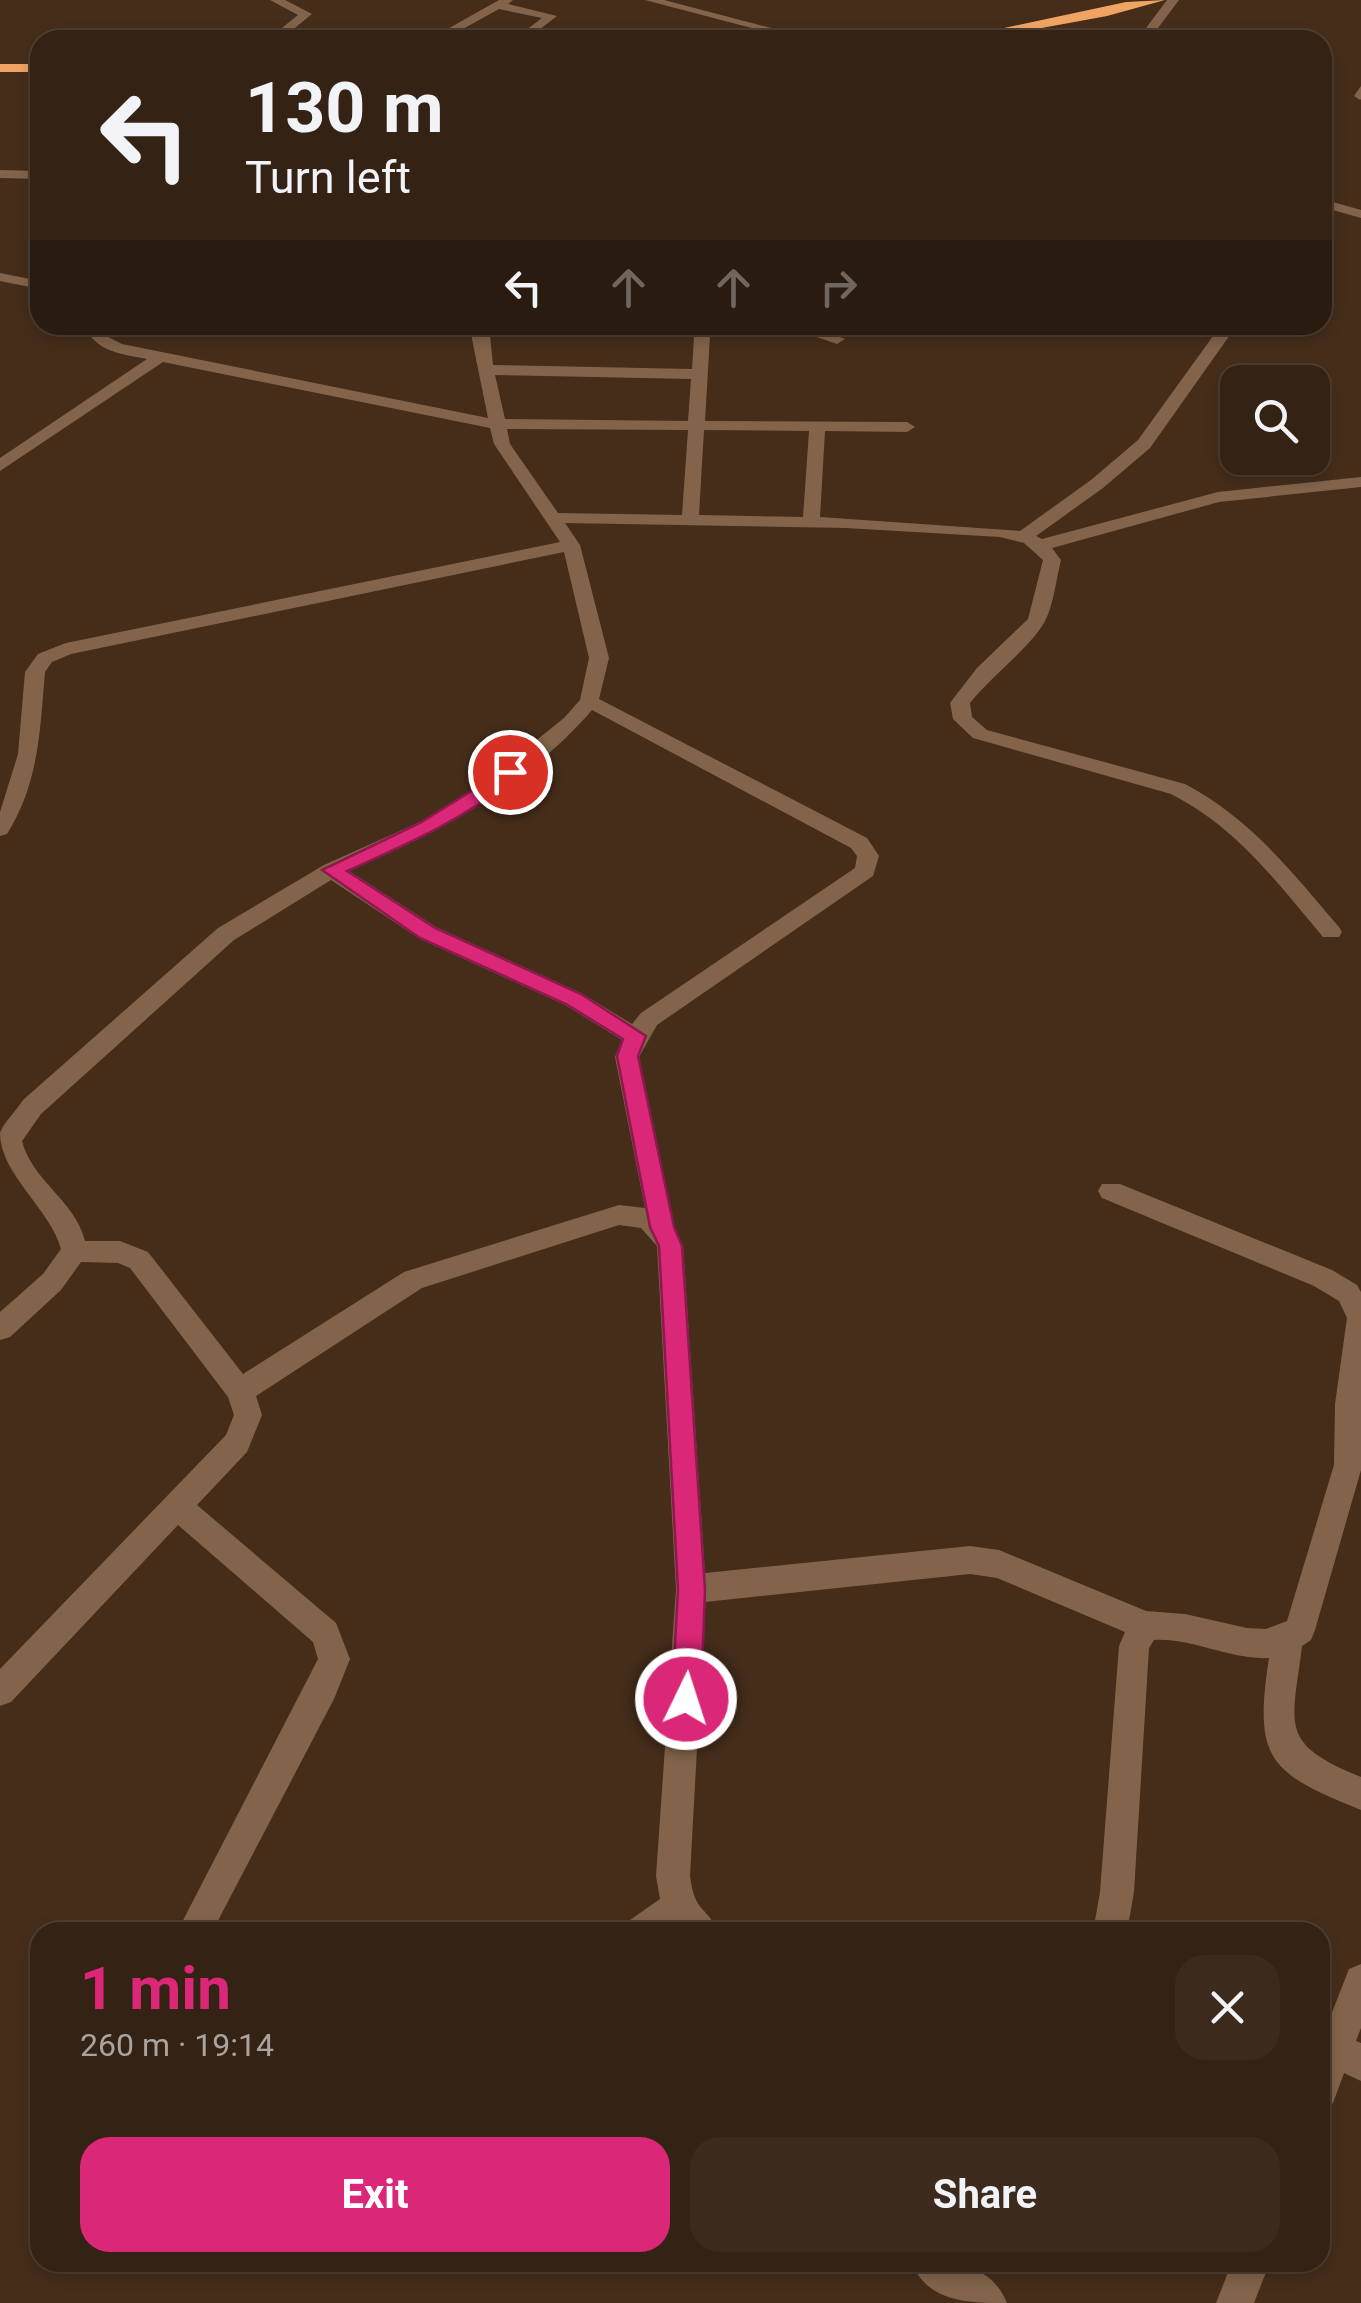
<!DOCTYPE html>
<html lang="en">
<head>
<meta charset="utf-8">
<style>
	body { margin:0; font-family:Roboto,sans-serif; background:#3c2a1d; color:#f1f3f6; height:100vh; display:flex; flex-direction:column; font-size:38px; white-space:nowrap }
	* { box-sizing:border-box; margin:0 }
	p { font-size:32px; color:#a9a4a0 }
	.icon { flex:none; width:55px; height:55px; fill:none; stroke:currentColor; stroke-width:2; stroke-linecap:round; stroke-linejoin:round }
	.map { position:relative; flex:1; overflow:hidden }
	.drawer { position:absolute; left:30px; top:1922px; width:1300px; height:350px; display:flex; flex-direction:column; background:#342214; border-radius:30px; box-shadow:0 5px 15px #0003,0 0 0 2px #4e3f34 }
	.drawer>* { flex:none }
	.top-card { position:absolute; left:30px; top:30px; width:1302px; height:305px; border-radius:30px; box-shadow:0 5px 15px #0003,0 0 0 2px #4e3f34; background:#342214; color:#f1f3f6; overflow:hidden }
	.controls { position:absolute; left:1220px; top:365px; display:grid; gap:20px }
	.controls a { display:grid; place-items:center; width:110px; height:110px; border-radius:20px; background:#342214; box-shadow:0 5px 15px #0003,0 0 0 2px #4e3f34; font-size:50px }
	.pin { position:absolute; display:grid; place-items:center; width:85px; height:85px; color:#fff; margin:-42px; border:5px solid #fff; border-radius:50%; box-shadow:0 2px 10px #0007 }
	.me { position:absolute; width:110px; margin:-55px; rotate:4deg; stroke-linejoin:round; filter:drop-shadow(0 0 8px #0008) }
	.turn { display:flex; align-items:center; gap:35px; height:210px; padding:0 50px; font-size:45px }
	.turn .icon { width:130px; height:130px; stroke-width:2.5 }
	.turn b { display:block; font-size:70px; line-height:85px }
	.lanes { display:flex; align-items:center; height:95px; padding:0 50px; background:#0003; justify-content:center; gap:50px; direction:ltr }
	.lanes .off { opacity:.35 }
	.round { display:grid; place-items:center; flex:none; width:105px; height:105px; border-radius:30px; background:#3c2a1d }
	.overview { display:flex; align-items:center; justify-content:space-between; height:170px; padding:0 50px }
	h1 { font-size:60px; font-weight:700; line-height:75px; color:#db2777 }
	.primary-button { display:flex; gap:20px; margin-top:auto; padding:20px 50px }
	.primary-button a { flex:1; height:115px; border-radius:30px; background:#db2777; color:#fff; font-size:40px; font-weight:700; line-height:115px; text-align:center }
	.primary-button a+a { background:#3c2a1d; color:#f1f3f6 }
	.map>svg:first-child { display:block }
</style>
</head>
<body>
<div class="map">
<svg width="1361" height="2303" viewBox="0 0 1361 2303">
	<rect width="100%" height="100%" fill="#452d1a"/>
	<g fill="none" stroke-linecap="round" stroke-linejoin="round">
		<path fill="#83644b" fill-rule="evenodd" d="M 270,0 L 285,0 L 312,14 L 280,40 L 267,40 L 298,15 Z
			M 499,0 L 513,0 L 508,4 L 557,16 L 526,40 L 513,40 L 542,18 L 499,9 L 443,40 L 428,40 Z
			M 645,0 L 664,0 L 817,40 L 797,40 Z
			M 1167,0 L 1179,0 L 1149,40 L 1137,40 Z
			M 1361,86 L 1361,99 L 1360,100 L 1354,96 Z
			M 0,170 L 40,171 L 40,179 L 0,178 Z
			M 1322,199 L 1361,210 L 1361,218 L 1322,207 Z
			M 0,273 L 40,281 L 40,289 L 0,281 Z
			M 85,325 L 101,325 L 104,335 L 122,344 L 488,418 L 472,339 L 473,325 L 489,325 L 493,365 L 692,369 L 694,337 L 684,325 L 700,325 L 710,336 L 705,421 L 907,422 L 915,427 L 907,432 L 825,431 L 820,517 L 1020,531 L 1091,480 L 1138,440 L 1221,325 L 1237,325 L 1150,448 L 1103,488 L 1036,536 L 1042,539 L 1218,492 L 1361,477 L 1361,487 L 1219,502 L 1052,548 L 1061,560 C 1056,579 1054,604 1045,621 C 1031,647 990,677 970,703 L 972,717 L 987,730 L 1185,784 C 1250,818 1292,872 1339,927 L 1342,932 L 1339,937 L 1323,937 C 1277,882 1236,827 1171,794 L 973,738 L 953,719 L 950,703 L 953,699 L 977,668 L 1028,619 L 1043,560 L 1024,543 L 1000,537 L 846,528 L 565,523 L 580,545 L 609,658 L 599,699 L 867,838 L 879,856 L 873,876 L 657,1025 L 639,1057 L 674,1229 L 683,1246 L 705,1573 L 970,1546 L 999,1550 L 1146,1611 L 1185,1614 L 1247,1628 L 1266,1629 L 1287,1621 L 1334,1465 L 1335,1404 L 1347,1318 L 1339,1301 L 1314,1286 L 1102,1198 L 1098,1191 L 1102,1184 L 1120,1184 L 1332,1270 L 1357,1285 L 1361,1292 L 1361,1470 L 1315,1630 L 1311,1640 L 1302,1646 C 1292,1727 1278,1743 1361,1777 L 1361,1810 C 1270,1773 1253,1761 1269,1658 C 1230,1660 1193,1638 1154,1640 L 1149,1648 L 1134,1892 L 1127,1932 L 1093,1932 L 1100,1892 L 1119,1646 L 1125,1632 L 997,1578 L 970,1574 L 705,1602 L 690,1876 C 695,1915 707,1905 718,1932 L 625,1932 L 630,1920 L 660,1899 L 656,1876 L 676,1589 L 657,1246 L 641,1228 L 619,1225 L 422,1288 L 256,1396 L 262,1415 L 247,1452 L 197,1505 L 336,1623 L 350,1659 L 334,1699 L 212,1932 L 177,1932 L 318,1659 L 313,1642 L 178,1525 L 11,1702 L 0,1706 L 0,1669 L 226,1435 L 234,1415 L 228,1397 L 130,1268 L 118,1263 L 81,1262 L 61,1290 L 10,1337 L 0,1340 L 0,1312 L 43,1274 L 61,1249 C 51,1210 0,1174 0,1133 C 4,1122 17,1110 23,1100 L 218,928 L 324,865 L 420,822 L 472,792 L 564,718 L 580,700 L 589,658 L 564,552 L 71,654 L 52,662 L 45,672 C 40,730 39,783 7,834 L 0,836 L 0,812 L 18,754 L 25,672 L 38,654 L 66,643 L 560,542 L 494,444 L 490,428 L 163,362 L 0,471 L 0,458 L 147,359 C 122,354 94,352 85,325 ZM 495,375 L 691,379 L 688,421 L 505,419 ZM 507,429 L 688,430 L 682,515 L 558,513 L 510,444 ZM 704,430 L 809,431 L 803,517 L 699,515 ZM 592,710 L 851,848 L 857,856 L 855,868 L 641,1013 L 632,1024 L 581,993 L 436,927 L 349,871 C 437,831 527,786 592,710 ZM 331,880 L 420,939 L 565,1005 L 622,1040 L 615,1057 L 645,1208 L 619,1205 L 404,1272 L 243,1374 L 148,1252 L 120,1241 L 85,1241 C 75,1200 32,1181 22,1141 L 41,1114 L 234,940 Z
			M 782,325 L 806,325 L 845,339 L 837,344 Z
			M 1361,1964 L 1361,2028 L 1356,2041 L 1361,2043 L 1361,2081 L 1344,2073 L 1333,2103 L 1320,2108 L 1320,2043 L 1349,1969 Z
			M 911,2262 C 949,2262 990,2261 1007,2303 C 969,2303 928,2303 911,2262 Z
			M 1232,2262 L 1270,2262 L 1254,2303 L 1216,2303 Z"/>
		<path fill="#f0a464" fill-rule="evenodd" d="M 1165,0 L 1107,16 L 976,40 L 948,40 L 1126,2 Z
			M 0,64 L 40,64 L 40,72 L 0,72 Z"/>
	</g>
	<path fill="#db2777" stroke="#8e194d" stroke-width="2.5" d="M 510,767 L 519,772 L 516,777 C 465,819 407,844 347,871 L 435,928 L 581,994 L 646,1036 L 638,1056 L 674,1227 L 682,1246 L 705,1589 L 701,1699 L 696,1709 L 686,1713 L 676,1709 L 672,1699 L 678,1589 L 659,1246 L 650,1227 L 617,1056 L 623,1039 L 566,1004 L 420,938 L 322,870 L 420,823 Z"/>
</svg>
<div class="controls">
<a><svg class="icon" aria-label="search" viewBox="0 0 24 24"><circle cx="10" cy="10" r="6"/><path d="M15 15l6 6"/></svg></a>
</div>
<div class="pin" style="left:510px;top:772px;background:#d93025"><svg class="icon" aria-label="arrive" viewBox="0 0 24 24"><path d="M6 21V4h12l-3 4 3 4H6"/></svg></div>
<svg class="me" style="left:686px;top:1699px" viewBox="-20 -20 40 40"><circle r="17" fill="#db2777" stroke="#fff" stroke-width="3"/><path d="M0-11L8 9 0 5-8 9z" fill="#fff"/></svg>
<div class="top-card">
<div class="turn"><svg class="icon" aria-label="left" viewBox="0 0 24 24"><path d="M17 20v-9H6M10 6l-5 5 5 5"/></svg><div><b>130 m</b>Turn left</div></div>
<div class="lanes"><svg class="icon" aria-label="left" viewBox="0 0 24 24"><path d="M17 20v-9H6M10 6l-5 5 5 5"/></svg><svg class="icon off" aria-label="ahead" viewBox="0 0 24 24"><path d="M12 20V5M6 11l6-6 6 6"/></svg><svg class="icon off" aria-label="ahead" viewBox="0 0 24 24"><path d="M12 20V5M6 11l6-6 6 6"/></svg><svg class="icon off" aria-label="right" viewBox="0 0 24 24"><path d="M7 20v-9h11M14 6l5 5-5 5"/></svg></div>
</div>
<section class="drawer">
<div class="overview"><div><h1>1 min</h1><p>260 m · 19:14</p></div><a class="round"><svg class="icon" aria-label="close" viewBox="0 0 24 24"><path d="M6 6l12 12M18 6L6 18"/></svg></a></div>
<div class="primary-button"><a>Exit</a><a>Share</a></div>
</section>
</div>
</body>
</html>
